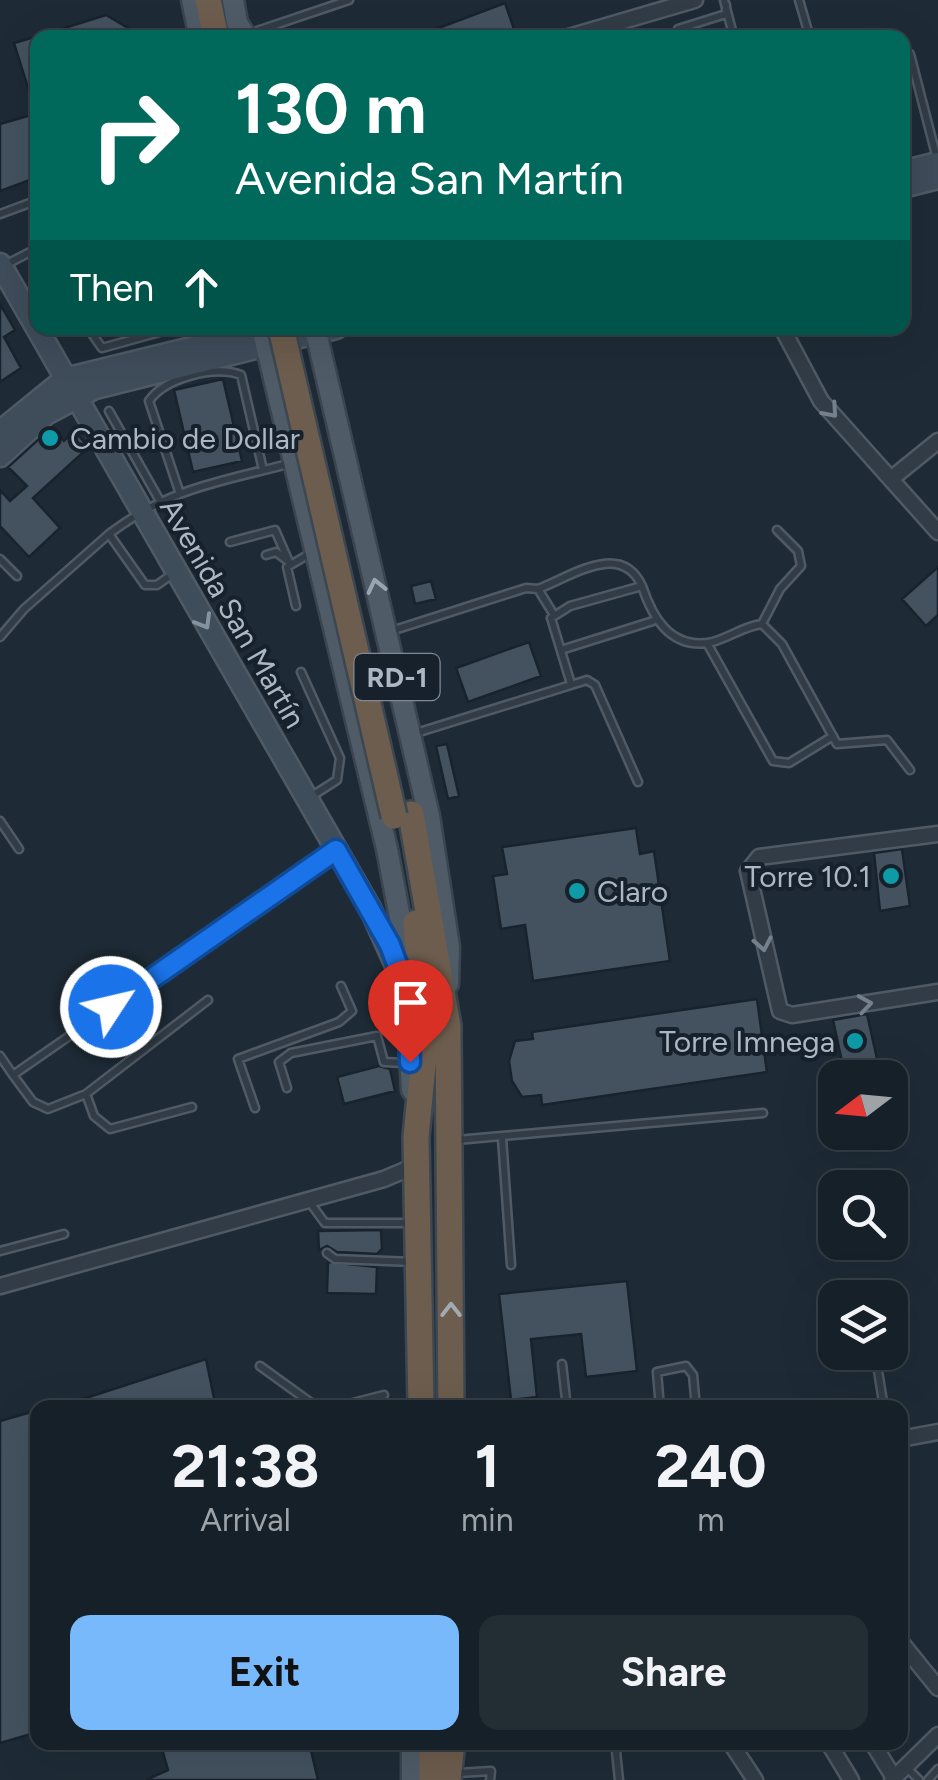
<!DOCTYPE html>
<html lang="en">
<head>
<meta charset="utf-8">
<style>
	body { margin:0; font-family:Figtree,sans-serif; background:#232d34; color:#f1f3f6; height:100vh; display:flex; flex-direction:column; font-size:38px; white-space:nowrap }
	* { box-sizing:border-box; margin:0 }
	p { font-size:32px; color:#9ea3a8 }
	.icon { flex:none; width:55px; height:55px; fill:none; stroke:currentColor; stroke-width:2; stroke-linecap:round; stroke-linejoin:round }
	.map { position:relative; flex:1; overflow:hidden }
	.drawer { position:absolute; left:30px; top:1400px; width:878px; height:350px; display:flex; flex-direction:column; background:#162028; border-radius:20px; box-shadow:0 10px 40px #0002,0 0 0 2px #353e45 }
	.drawer>* { flex:none }
	.guide { position:absolute; left:30px; top:30px; width:880px; height:305px; border-radius:20px; box-shadow:0 10px 40px #0002,0 0 0 2px #353e45; background:#00695c; color:#fff; overflow:hidden }
	.needle { width:65px; rotate:254deg }
	.tools { position:absolute; left:818px; top:1060px; display:grid; gap:20px }
	.tools a { display:grid; place-items:center; width:90px; height:90px; border-radius:20px; background:#162028; box-shadow:0 10px 40px #0002,0 0 0 2px #353e45; font-size:50px }
	.pin { position:absolute; display:grid; place-items:center; width:85px; height:85px; color:#fff; margin:-102px -42px; border-radius:50% 50% 50% 0; rotate:-45deg; box-shadow:0 0 10px #0007 }
	.pin .icon { rotate:45deg }
	.me { position:absolute; width:110px; margin:-55px; rotate:55deg; stroke-linejoin:round; filter:drop-shadow(0 0 8px #0008) }
	.turn { display:flex; align-items:center; gap:35px; height:210px; padding:0 40px; font-size:45px }
	.turn .icon { width:130px; height:130px; stroke-width:2.5 }
	.turn b { display:block; font-size:70px; line-height:85px }
	.then { display:flex; align-items:center; height:95px; padding:0 40px; background:#0003; gap:20px; font-size:38px }
	.eta { display:flex; justify-content:space-evenly; align-items:center; height:170px; text-align:center }
	.eta b { font-size:60px; font-weight:700; line-height:70px }
	.cta { display:flex; gap:20px; margin-top:auto; padding:20px 40px }
	.cta a { flex:1; height:115px; border-radius:20px; background:#78b9fc; color:#111; font-size:40px; font-weight:700; line-height:115px; text-align:center }
	.cta a+a { background:#232d34; color:#f1f3f6 }
	.map>svg:first-child { display:block }
</style>
</head>
<body>
<div class="map">
<svg width="938" height="1780" viewBox="0 0 938 1780">
	<rect width="100%" height="100%" fill="#1e2b36"/>
	<path fill="#445260" stroke="#19232d" stroke-width="2.5" d="M 505,3 L 515,32 L 499,38 L 412,38 Z
		M 106,15 L 145,38 L 42,38 L 42,35 Z
		M 38,36 L 38,110 L 35,110 L 14,43 Z
		M 38,113 L 38,177 L 0,191 L 0,124 Z
		M 0,304 L 15,330 L 4,337 L 21,368 L 0,382 Z
		M 223,379 L 242,461 L 193,472 L 174,390 Z
		M 52,427 L 64,441 L 74,431 L 89,447 L 33,498 L 60,528 L 29,557 L 0,526 L 0,490 L 10,501 L 27,486 L 8,467 Z
		M 938,567 L 938,615 L 926,626 L 902,599 Z
		M 431,581 L 436,599 L 415,604 L 411,586 Z
		M 529,642 L 541,676 L 468,702 L 456,668 Z
		M 447,744 L 459,796 L 448,799 L 436,746 Z
		M 636,828 L 640,854 L 654,851 L 670,961 L 533,981 L 525,925 L 501,929 L 493,876 L 507,874 L 502,847 Z
		M 902,849 L 910,906 L 880,911 L 874,853 Z
		M 757,999 L 767,1072 L 542,1105 L 541,1095 L 522,1097 L 512,1081 L 509,1061 L 515,1041 L 533,1039 L 532,1032 Z
		M 867,1014 L 878,1063 L 844,1071 L 833,1020 Z
		M 379,1066 L 390,1069 L 395,1091 L 344,1104 L 337,1077 Z
		M 381,1230 L 382,1249 L 377,1254 L 337,1252 L 327,1246 L 319,1250 L 318,1231 Z
		M 328,1262 L 377,1267 L 376,1294 L 327,1293 Z
		M 627,1281 L 637,1371 L 586,1377 L 581,1334 L 531,1339 L 537,1397 L 511,1400 L 499,1294 Z
		M 206,1359 L 214,1398 L 210,1408 L 55,1408 Z
		M 38,1410 L 38,1732 L 0,1743 L 0,1421 Z
		M 160,1742 L 309,1742 L 318,1780 L 146,1780 L 168,1770 Z"/>
	<g fill="none" stroke-linecap="round" stroke-linejoin="round">
		<g stroke="#4f5a65" stroke-width="11">
			<path id="lane" d="M 724,0 L 734,38
				M 799,0 L 810,38
				M 678,29 L 726,14 L 726,5
				M 251,33 L 349,0
				M 910,54 L 937,159
				M 0,214 L 38,200
				M 3,266 L 38,248
				M 88,328 L 102,348 L 174,328
				M 109,411 L 160,501
				M 179,491 L 149,401 C 165,378 214,365 241,375 L 263,470
				M 230,542 L 275,530 L 289,562
				M 266,555 L 276,552 L 288,561
				M 0,559 L 17,576
				M 171,575 L 157,585 L 145,585 L 109,534 C 171,487 220,482 292,463
				M 538,589 C 574,575 621,541 642,586
				M 296,606 L 287,567 L 311,553
				M 762,624 L 780,589 L 801,566 L 798,551 L 777,530
				M 388,632 L 526,588 L 538,589 L 554,615
				M 0,637 L 24,609 L 109,534
				M 707,643 L 773,761 L 789,763 L 833,736
				M 561,650 L 653,621
				M 301,672 L 340,758 L 337,780 L 312,796
				M 571,684 L 551,618 L 570,606 L 642,586 C 652,616 669,648 708,643 C 726,640 743,626 762,624 L 782,644 L 837,744 L 887,740 L 910,770
				M 416,733 L 587,680 L 595,685 L 638,782
				M 0,821 L 19,849
				M 0,1056 L 13,1075 L 336,851
				M 13,1075 L 33,1102 L 48,1109 L 86,1094 L 94,1116 L 110,1129 L 192,1107
				M 287,1088 L 279,1062 L 291,1053 L 377,1036 L 384,1062 L 404,1063
				M 86,1094 L 208,1000
				M 255,1108 L 238,1059 L 339,1022 L 352,1011 L 341,986
				M 502,1138 L 511,1265
				M 457,1140 L 763,1113
				M 308,1200 L 325,1223 L 414,1223
				M 0,1251 L 64,1234
				M 327,1253 L 335,1259 L 414,1262
				M 864,1286 L 866,1298
				M 875,1352 L 884,1408
				M 562,1364 L 567,1408
				M 260,1366 L 314,1405 L 349,1404 L 349,1408
				M 349,1404 L 384,1395
				M 660,1408 L 657,1372 L 686,1366 L 693,1375 L 696,1408
				M 615,1742 L 619,1780
				M 906,1767 L 919,1780
				M 458,1773 L 491,1771 L 490,1780
				M 928,1780 L 938,1769"/>
		</g>
		<g stroke="#4f5a65" stroke-width="19">
			<path id="street" d="M 565,38 L 695,0
				M 782,328 L 821,401 L 938,532
				M 891,479 L 938,441
				M 938,834 L 759,857 L 748,871 L 780,1011 L 792,1015 L 938,992
				M 0,1286 L 384,1179 L 417,1165
				M 900,1439 L 938,1432
				M 900,1641 L 938,1688
				M 730,1742 L 755,1780
				M 828,1742 L 851,1780
				M 872,1742 L 894,1778
				M 892,1780 L 938,1735"/>
		</g>
		<g stroke="#4f5a65" stroke-width="25">
			<path id="secondary" d="M 902,172 L 938,163
				M 902,187 L 938,178
				M 0,264 L 370,908 L 403,981
				M 0,432 L 65,379 L 273,328
				M 0,456 L 46,414 L 95,388 L 336,328"/>
		</g>
		<g stroke="#3b4550" stroke-width="25">
			<path id="primary" d="M 192,0 L 200,38
				M 233,0 L 237,23 L 247,38
				M 262,328 L 387,849 L 403,934 L 412,1090
				M 315,328 L 429,816 L 449,947 L 448,984
				M 412,1780 L 412,1742"/>
		</g>
		<g stroke="#3c4751" stroke-width="30">
			<path id="highway" d="M 208,0 L 216,38
				M 411,814 L 448,1026 L 451,1408
				M 416,923 L 425,1045 L 416,1137 L 421,1408
				M 432,1742 L 432,1780
				M 448,1780 L 452,1742"/>
		</g>
		<use href="#lane" stroke="#313c46" stroke-width="6"/>
		<use href="#street" stroke="#313c46" stroke-width="14"/>
		<use href="#secondary" stroke="#3f4c5a" stroke-width="20"/>
		<use href="#primary" stroke="#4f5c67" stroke-width="20"/>
		<use href="#highway" stroke="#6d5d4e" stroke-width="25"/>
		<g stroke="#3c4751" stroke-width="30" stroke-linecap="butt">
			<path id="highway-bridge" d="M 281,328 L 394,816"/>
		</g>
		<use href="#highway-bridge" stroke="#6d5d4e" stroke-width="25"/>
	</g>
	<defs><path id="oneway-chevron" d="M-2-3.5L2.5 0L-2 3.5" fill="none" stroke-width="1.6" stroke-linecap="round" stroke-linejoin="round" transform="scale(2.5)"/></defs>
	<g stroke="#74808b">
		<use href="#oneway-chevron" transform="translate(831 411) rotate(49)"/>
		<use href="#oneway-chevron" transform="translate(763 944) rotate(79)"/>
		<use href="#oneway-chevron" transform="translate(865 1004) rotate(-9)"/>
	</g>
	<use stroke="#99a5b1" href="#oneway-chevron" transform="translate(376 586) rotate(-103)"/>
	<use stroke="#85929f" href="#oneway-chevron" transform="translate(204 622) rotate(60)"/>
	<use stroke="#a2aab2" href="#oneway-chevron" transform="translate(451 1310) rotate(-90)"/>
	<g fill="none" stroke-linecap="round" stroke-linejoin="round">
		<g stroke="#114b97" stroke-width="25">
			<path id="route" d="M 111,1007 L 336,850 L 390,945 L 408,994 L 410,1062"/>
		</g>
		<use href="#route" stroke="#1a73e8" stroke-width="18"/>
	</g>
	<g fill="#0f9aa8" stroke="#17212b" stroke-width="4">
		<circle cx="50" cy="438" r="10"/>
		<circle cx="891" cy="876" r="10"/>
		<circle cx="577" cy="891" r="10"/>
		<circle cx="855" cy="1041" r="10"/>
	</g>
	<g text-anchor="middle" dominant-baseline="central" stroke-width="8" stroke-linejoin="round" paint-order="stroke">
		<rect fill="#17212b" stroke="#7f8a96" stroke-width="2.5" x="354.5" y="654" width="85" height="46" rx="8"/>
		<g font-size="28" font-weight="bold" fill="#abb7c4">
			<text x="397" y="677">RD-1</text>
		</g>
		<g font-size="30" fill="#abb7c4" stroke="#17212b" text-anchor="start">
			<text x="70" y="438">Cambio de Dollar</text>
			<text x="871" y="876" text-anchor="end">Torre 10.1</text>
			<text x="597" y="891">Claro</text>
			<text x="835" y="1041" text-anchor="end">Torre Imnega</text>
		</g>
		<g font-size="30" fill="#abb7c4" stroke="#17212b">
			<text transform="translate(233 613) rotate(60)">Avenida San Martín</text>
		</g>
	</g>
</svg>
<div class="tools">
<a><svg class="needle" viewBox="-14 -14 28 28"><path d="M0-13l5 13h-10z" fill="#e53935"/><path d="M0 13l5-13h-10z" fill="#9ea3a8"/></svg></a>
<a><svg class="icon" aria-label="search" viewBox="0 0 24 24"><circle cx="10" cy="10" r="6"/><path d="M15 15l6 6"/></svg></a>
<a><svg class="icon" aria-label="layers" viewBox="0 0 24 24"><path d="M12 4l9 5-9 5-9-5zM3 14l9 5 9-5"/></svg></a>
</div>
<div class="pin" style="left:410px;top:1062px;background:#d93025"><svg class="icon" aria-label="arrive" viewBox="0 0 24 24"><path d="M6 21V4h12l-3 4 3 4H6"/></svg></div>
<svg class="me" style="left:111px;top:1007px" viewBox="-20 -20 40 40"><circle r="17" fill="#1a73e8" stroke="#fff" stroke-width="3"/><path d="M0-11L8 9 0 5-8 9z" fill="#fff"/></svg>
<div class="guide">
<div class="turn"><svg class="icon" aria-label="right" viewBox="0 0 24 24"><path d="M7 20v-9h11M14 6l5 5-5 5"/></svg><div><b>130 m</b>Avenida San Martín</div></div>
<div class="then">Then<svg class="icon" aria-label="ahead" viewBox="0 0 24 24"><path d="M12 20V5M6 11l6-6 6 6"/></svg></div>
</div>
<section class="drawer">
<div class="eta">
<div><b>21:38</b><p>Arrival</p></div>
<div><b>1</b><p>min</p></div>
<div><b>240</b><p>m</p></div>
</div>
<div class="cta"><a>Exit</a><a>Share</a></div>
</section>
</div>
</body>
</html>
